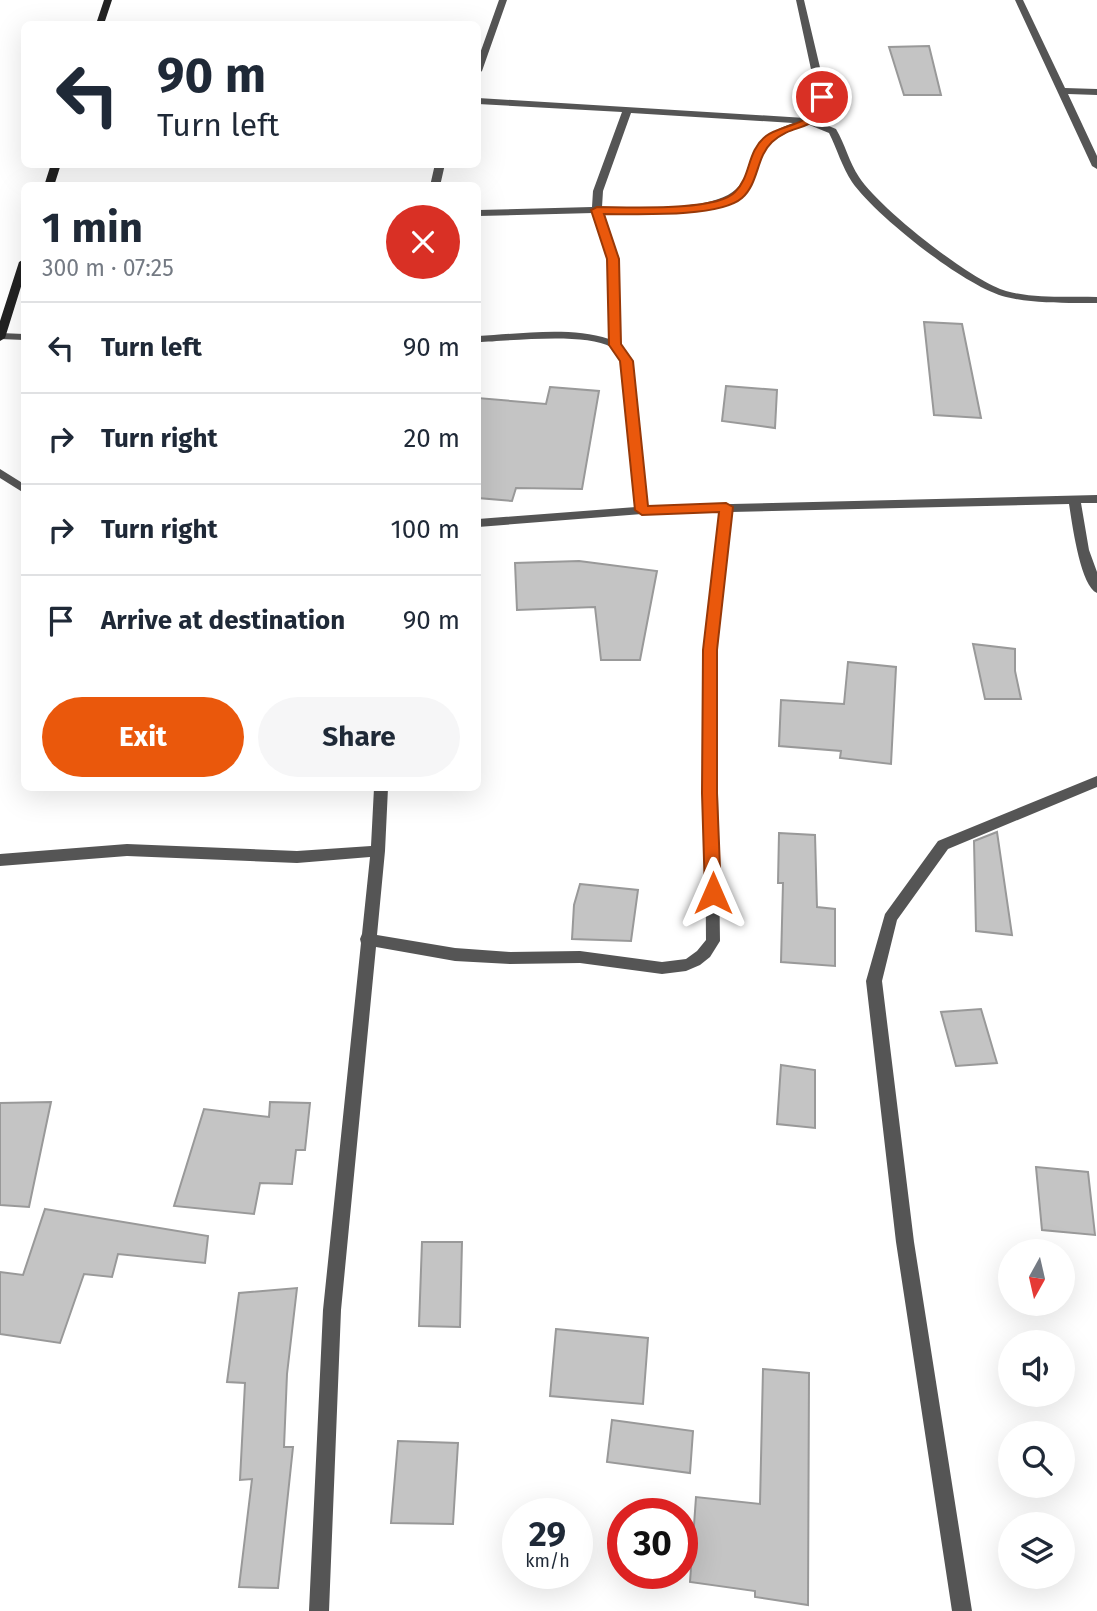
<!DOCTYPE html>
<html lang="en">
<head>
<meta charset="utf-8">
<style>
	body { margin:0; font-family:"Fira Sans",sans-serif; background:#f6f6f7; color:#1f2937; height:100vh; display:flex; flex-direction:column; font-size:26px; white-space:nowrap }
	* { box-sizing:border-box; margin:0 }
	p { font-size:23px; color:#747a83 }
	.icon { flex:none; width:38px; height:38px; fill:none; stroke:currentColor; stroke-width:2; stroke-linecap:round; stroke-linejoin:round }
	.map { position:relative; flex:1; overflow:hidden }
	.details { position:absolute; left:21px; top:182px; width:460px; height:609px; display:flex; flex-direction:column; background:#fff; border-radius:10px; box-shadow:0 7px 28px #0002 }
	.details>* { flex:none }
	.guide { position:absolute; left:21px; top:21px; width:460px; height:147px; border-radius:10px; box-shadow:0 7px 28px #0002; background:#fff; color:#1f2937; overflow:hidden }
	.needle { width:46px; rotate:188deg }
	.fabs { position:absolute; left:998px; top:1239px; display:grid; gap:14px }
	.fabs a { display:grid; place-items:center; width:77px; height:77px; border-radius:50%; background:#fff; box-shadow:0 7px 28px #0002; font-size:35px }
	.speed { position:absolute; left:502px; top:1498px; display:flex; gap:14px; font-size:35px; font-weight:700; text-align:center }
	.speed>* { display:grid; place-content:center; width:91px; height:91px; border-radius:50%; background:#fff; box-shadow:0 7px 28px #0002; line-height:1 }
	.speed small { font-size:18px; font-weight:400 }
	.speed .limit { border:10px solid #d22; background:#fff; color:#111 }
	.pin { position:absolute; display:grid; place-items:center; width:60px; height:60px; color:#fff; margin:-30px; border:4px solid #fff; border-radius:50%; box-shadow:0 2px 7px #0007 }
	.me { position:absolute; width:77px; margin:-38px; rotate:0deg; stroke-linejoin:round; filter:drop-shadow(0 0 5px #0008) }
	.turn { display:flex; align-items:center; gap:24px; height:147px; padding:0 21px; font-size:32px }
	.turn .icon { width:91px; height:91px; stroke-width:2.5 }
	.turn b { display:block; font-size:49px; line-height:60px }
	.round { display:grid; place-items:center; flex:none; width:74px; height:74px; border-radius:37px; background:#f6f6f7 }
	.overview { display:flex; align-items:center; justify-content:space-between; height:119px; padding:0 21px }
	h1 { font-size:42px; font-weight:700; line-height:52px }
	.cta { display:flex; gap:14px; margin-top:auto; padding:14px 21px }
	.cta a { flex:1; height:80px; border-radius:42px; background:#ea580c; color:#fff; font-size:28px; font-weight:700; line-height:80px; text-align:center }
	.cta a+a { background:#f6f6f7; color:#1f2937 }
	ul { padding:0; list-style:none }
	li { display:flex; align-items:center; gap:21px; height:91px; padding:0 21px; border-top:2px solid #e0e1e3 }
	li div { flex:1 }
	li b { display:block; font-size:26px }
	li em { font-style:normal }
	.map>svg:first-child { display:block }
</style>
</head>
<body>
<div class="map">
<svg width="1097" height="1611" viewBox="0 0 1097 1611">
	<rect width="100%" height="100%" fill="#fff"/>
	<path fill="#c4c4c4" stroke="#999" stroke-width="2" d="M 929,46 L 941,95 L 904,95 L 889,47 Z
		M 924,322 L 962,324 L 981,418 L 934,415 Z
		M 726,386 L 777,390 L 775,428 L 722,421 Z
		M 550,387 L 599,391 L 582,489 L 516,488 L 512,501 L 478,498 L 478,398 L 546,404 Z
		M 579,561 L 657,571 L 640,660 L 601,660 L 595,607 L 517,610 L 515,563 Z
		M 973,644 L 1015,649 L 1015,671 L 1021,699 L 985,699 Z
		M 848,662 L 896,667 L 891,764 L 840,758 L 841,751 L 779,746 L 781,700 L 844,704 Z
		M 997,832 L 1012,935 L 976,931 L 974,841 Z
		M 779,833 L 815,835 L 817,907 L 835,909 L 835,966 L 781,962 L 783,883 L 778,883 Z
		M 580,884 L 638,890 L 631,941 L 572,939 L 574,905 Z
		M 981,1009 L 997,1063 L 956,1066 L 941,1012 Z
		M 781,1065 L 815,1070 L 815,1128 L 777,1124 Z
		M 51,1102 L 29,1207 L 0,1205 L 0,1103 Z
		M 270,1102 L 310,1103 L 305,1150 L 296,1150 L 292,1184 L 260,1183 L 254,1214 L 174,1206 L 204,1109 L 269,1117 Z
		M 1036,1167 L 1088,1172 L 1095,1235 L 1042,1230 Z
		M 45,1209 L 208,1236 L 205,1263 L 118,1254 L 112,1277 L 84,1274 L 60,1343 L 0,1334 L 0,1272 L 23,1275 Z
		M 422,1242 L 462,1242 L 460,1327 L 419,1326 Z
		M 297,1288 L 287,1374 L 284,1447 L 293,1447 L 278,1588 L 239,1587 L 252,1479 L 240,1480 L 245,1383 L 227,1382 L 239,1293 Z
		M 556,1329 L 648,1338 L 643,1404 L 550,1396 Z
		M 763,1369 L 809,1373 L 808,1605 L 755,1597 L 755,1591 L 690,1582 L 696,1497 L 760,1504 Z
		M 612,1420 L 693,1431 L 690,1473 L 607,1462 Z
		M 398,1441 L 458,1443 L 453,1524 L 391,1523 Z"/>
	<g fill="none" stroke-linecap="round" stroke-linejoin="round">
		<path fill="#555" fill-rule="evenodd" d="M 499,0 L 507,0 L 482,71 L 478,74 L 478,59 Z
			M 796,0 L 804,0 L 827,97 L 822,112 L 814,120 L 836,129 C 845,144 849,162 859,177 C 879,208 971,281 1006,291 C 1036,299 1067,296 1097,297 L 1097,303 C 1067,303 1035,304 1006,297 C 965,287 876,216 852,182 C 842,167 837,149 829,133 L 807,124 C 786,133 767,139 759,163 C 756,171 754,180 748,187 C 723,221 641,212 603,213 L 618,259 L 620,344 L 631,361 L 648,506 L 1097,495 L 1097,503 L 1081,503 L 1089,550 L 1097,572 L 1097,593 C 1080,586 1072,522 1069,504 L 731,512 L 716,650 L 720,941 L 710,957 L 700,965 L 686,971 L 662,974 L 580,963 L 510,964 L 455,961 L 376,947 L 341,1310 L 329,1611 L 309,1611 L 323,1310 L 361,943 L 360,939 L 362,934 L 370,857 L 297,863 L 127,856 L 0,866 L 0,854 L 127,844 L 297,851 L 371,846 L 374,788 L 388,788 L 385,851 L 377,935 L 455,948 L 510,952 L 580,951 L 662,962 L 686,959 L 697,951 L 706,940 L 704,650 L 719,512 L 642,514 L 478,527 L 478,519 L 636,507 L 621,361 C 618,355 617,351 611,347 C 585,332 509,341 478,342 L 478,336 C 520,334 569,326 609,339 L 608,259 L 593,213 L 478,216 L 478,210 L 592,207 L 593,191 L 622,112 L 478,104 L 478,98 L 805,118 L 813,111 L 817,97 ZM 631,113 L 793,123 C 773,130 758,140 750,161 C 747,169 745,179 739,186 C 718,213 636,206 602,207 L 603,191 Z
			M 1015,0 L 1023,0 L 1065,88 L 1097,89 L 1097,95 L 1068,94 L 1097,156 L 1097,169 L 1092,166 Z
			M 435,164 L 445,164 L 440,186 L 430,186 Z
			M 0,333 L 24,334 L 24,340 L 0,339 Z
			M 0,469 L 24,484 L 24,493 L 0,478 Z
			M 1097,776 L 1097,787 L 948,849 L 897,920 L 882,981 L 914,1242 L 972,1611 L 952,1611 L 896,1242 L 866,981 L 885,914 L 938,841 Z"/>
		<path fill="#222" fill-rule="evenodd" d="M 104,0 L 112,0 L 104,24 L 96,24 Z
			M 51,164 L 61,164 L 54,186 L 44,186 Z
			M 24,259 L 24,277 L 5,338 L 0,341 L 0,321 L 19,262 Z"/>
	</g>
	<path fill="#ea580c" stroke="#983908" stroke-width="2" d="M 818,95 L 827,97 C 817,136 796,120 772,142 C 756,157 759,183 742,198 C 719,218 635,214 604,214 L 619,259 L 621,344 L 633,361 L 648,506 L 726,503 L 733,507 L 717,650 L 717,793 L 721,893 L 719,897 L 707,897 L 705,893 L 702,793 L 703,650 L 719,512 L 642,515 L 635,510 L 620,361 L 609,345 L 607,259 L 591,210 L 597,207 C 626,207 716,212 735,192 C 752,175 746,152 766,136 C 779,126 806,125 813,111 C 816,106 816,100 818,95 Z"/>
</svg>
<div class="fabs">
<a><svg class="needle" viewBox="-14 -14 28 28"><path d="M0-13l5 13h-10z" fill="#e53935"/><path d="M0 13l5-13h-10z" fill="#747a83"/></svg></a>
<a><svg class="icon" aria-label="sound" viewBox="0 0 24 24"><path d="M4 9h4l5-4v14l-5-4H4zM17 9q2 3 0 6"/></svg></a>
<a><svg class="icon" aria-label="search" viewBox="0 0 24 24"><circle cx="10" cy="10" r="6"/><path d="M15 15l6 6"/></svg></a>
<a><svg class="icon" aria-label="layers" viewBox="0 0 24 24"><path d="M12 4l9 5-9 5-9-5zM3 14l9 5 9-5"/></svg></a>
</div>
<div class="speed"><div>29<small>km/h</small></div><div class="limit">30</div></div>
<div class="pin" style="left:822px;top:97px;background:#d93025"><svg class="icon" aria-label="arrive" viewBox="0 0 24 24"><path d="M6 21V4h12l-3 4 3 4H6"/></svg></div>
<svg class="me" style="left:713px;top:893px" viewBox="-20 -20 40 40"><path d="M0-17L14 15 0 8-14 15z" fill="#ea580c" stroke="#fff" stroke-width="4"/></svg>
<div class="guide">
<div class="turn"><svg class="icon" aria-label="left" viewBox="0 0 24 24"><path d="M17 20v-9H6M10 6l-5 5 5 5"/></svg><div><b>90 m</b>Turn left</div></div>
</div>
<section class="details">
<div class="overview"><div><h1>1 min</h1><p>300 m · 07:25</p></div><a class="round" style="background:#d93025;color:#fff"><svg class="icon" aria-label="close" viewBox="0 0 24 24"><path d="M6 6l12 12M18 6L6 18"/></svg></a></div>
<ul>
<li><svg class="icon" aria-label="left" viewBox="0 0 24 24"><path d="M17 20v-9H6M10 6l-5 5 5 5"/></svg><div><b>Turn left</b></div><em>90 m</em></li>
<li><svg class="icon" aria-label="right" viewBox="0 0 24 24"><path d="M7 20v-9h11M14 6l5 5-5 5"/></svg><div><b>Turn right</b></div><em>20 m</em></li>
<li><svg class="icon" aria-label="right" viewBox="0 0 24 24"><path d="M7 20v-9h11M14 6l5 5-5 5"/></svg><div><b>Turn right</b></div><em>100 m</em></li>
<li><svg class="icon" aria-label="arrive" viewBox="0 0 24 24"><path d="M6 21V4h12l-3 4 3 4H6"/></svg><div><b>Arrive at destination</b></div><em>90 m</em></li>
</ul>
<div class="cta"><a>Exit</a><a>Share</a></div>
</section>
</div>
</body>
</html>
